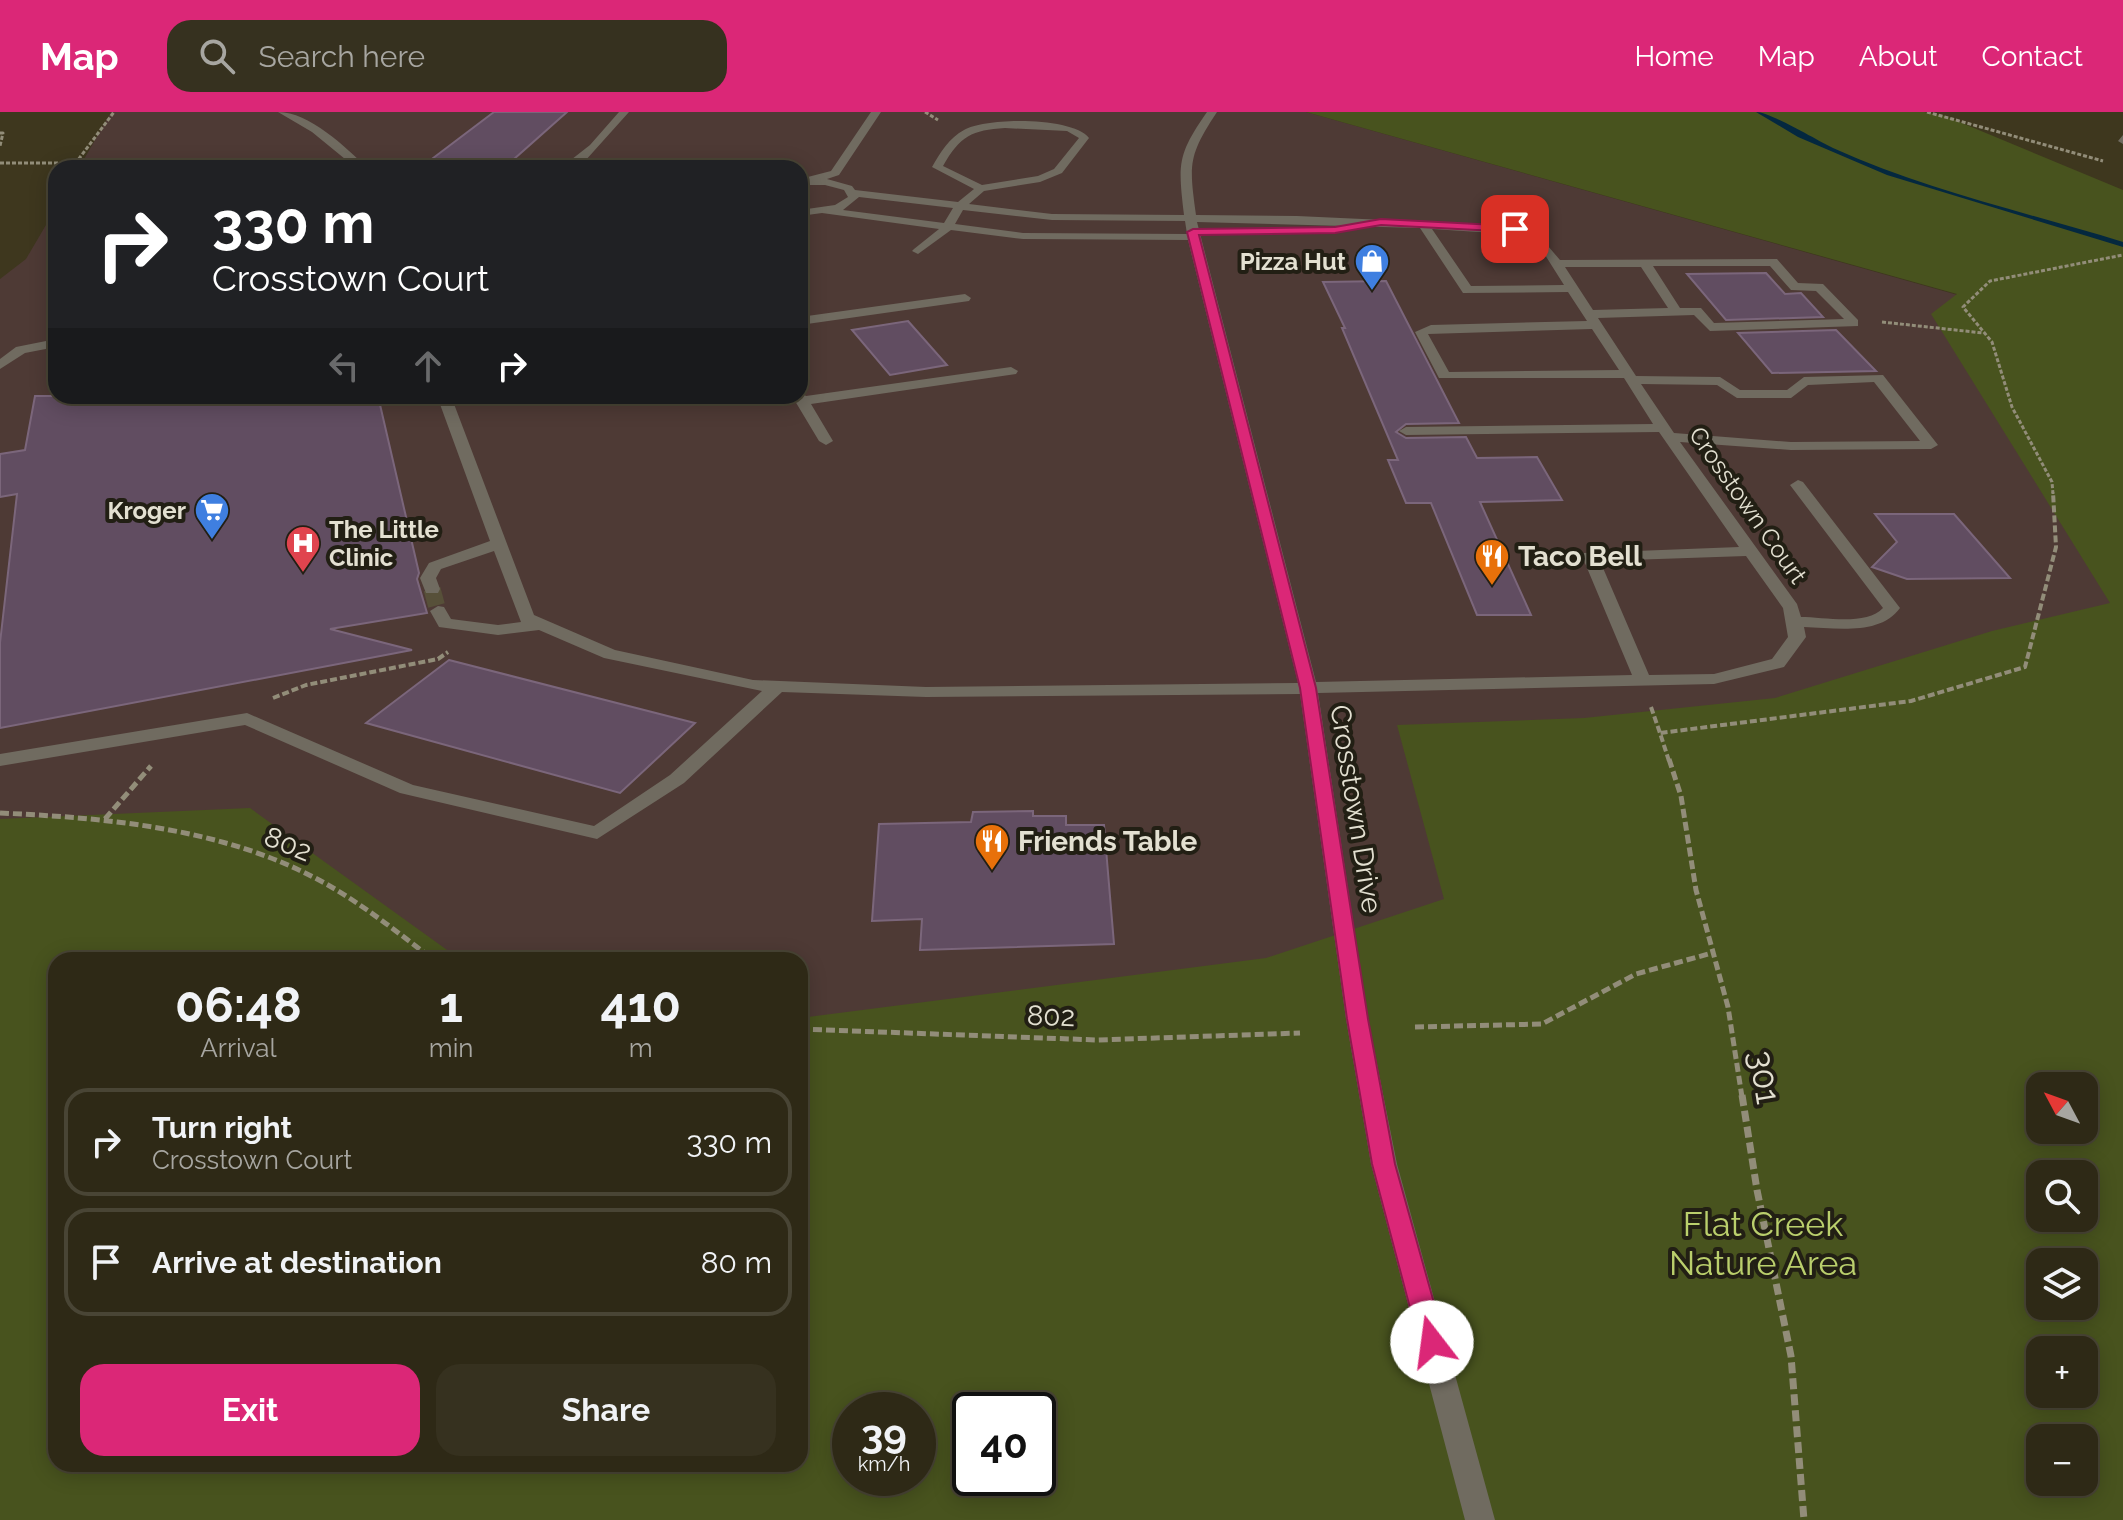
<!DOCTYPE html>
<html lang="en">
<head>
<meta charset="utf-8">
<style>
	body { margin:0; font-family:Raleway,sans-serif; background:#36311f; color:#f1f3f6; height:100vh; display:flex; flex-direction:column; font-size:30px; white-space:nowrap }
	* { box-sizing:border-box; margin:0 }
	p { font-size:26px; color:#a7a6a1 }
	.icon { flex:none; width:44px; height:44px; fill:none; stroke:currentColor; stroke-width:2; stroke-linecap:round; stroke-linejoin:round }
	.map { position:relative; flex:1; overflow:hidden }
	.panel { position:absolute; left:48px; top:840px; width:760px; height:520px; display:flex; flex-direction:column; background:#2e2916; border-radius:24px; box-shadow:0 4px 20px #0003,0 0 0 2px #494535 }
	.panel>* { flex:none }
	.hud { position:absolute; left:48px; top:48px; width:760px; height:244px; border-radius:24px; box-shadow:0 4px 20px #0003,0 0 0 2px #494535; background:#202124; color:#fff; overflow:hidden }
	.needle { width:52px; rotate:311deg }
	.buttons { position:absolute; left:2026px; top:960px; display:grid; gap:16px }
	.buttons a { display:grid; place-items:center; width:72px; height:72px; border-radius:16px; background:#2e2916; box-shadow:0 4px 20px #0003,0 0 0 2px #494535; font-size:40px }
	.speed { position:absolute; left:832px; top:1280px; display:flex; gap:16px; font-size:40px; font-weight:700; text-align:center }
	.speed>* { display:grid; place-content:center; width:104px; height:104px; border-radius:50%; background:#2e2916; box-shadow:0 4px 20px #0003,0 0 0 2px #494535; line-height:1 }
	.speed small { font-size:20px; font-weight:400 }
	.speed .limit { border:4px solid #111; border-radius:12px; background:#fff; color:#111 }
	.pin { position:absolute; display:grid; place-items:center; width:68px; height:68px; color:#fff; margin:-34px; border-radius:16px; box-shadow:0 4px 12px #0006 }
	.me { position:absolute; width:88px; margin:-44px; rotate:345deg; stroke-linejoin:round; filter:drop-shadow(0 0 6px #0008) }
	.turn { display:flex; align-items:center; gap:28px; height:168px; padding:0 32px; font-size:36px }
	.turn .icon { width:104px; height:104px; stroke-width:2.5 }
	.turn b { display:block; font-size:56px; line-height:68px }
	.lanes { display:flex; align-items:center; height:76px; padding:0 32px; background:#0003; justify-content:center; gap:40px; direction:ltr }
	.lanes .off { opacity:.35 }
	.eta { display:flex; justify-content:space-evenly; align-items:center; height:136px; text-align:center }
	.eta b { font-size:48px; font-weight:700; line-height:56px }
	.cta { display:flex; gap:16px; margin-top:auto; padding:16px 32px }
	.cta a { flex:1; height:92px; border-radius:24px; background:#db2777; color:#fff; font-size:32px; font-weight:700; line-height:92px; text-align:center }
	.cta a+a { background:#36311f; color:#f1f3f6 }
	ul { padding:0; list-style:none }
	li { display:flex; align-items:center; gap:24px; height:108px; margin:0 16px 12px; padding:0 16px; border:4px solid #494535; border-radius:24px }
	li div { flex:1 }
	li b { display:block; font-size:30px }
	li em { font-style:normal }
	header { display:flex; align-items:center; gap:48px; box-sizing:border-box; height:112px; padding:0 40px; background:#db2777; color:#fff }
	header strong { font-size:38px }
	nav { display:flex; gap:44px; margin-inline-start:auto; font-size:28px }
	.search { width:560px; height:72px; background:#36311f; display:flex; align-items:center; gap:20px; box-sizing:border-box; padding:0 28px; border-radius:24px; color:#a7a6a1; font-size:30px }
	.map>svg:first-child { display:block }
</style>
</head>
<body>
<header>
<strong>Map</strong>
<div class="search"><svg class="icon" aria-label="search" viewBox="0 0 24 24"><circle cx="10" cy="10" r="6"/><path d="M15 15l6 6"/></svg>Search here</div>
<nav><a>Home</a><a>Map</a><a>About</a><a>Contact</a></nav>
</header>
<div class="map">
<svg width="2123" height="1408" viewBox="0 0 2123 1408">
	<rect width="100%" height="100%" fill="#3e371e"/>
	<path fill="#4e3a35" d="M 111,0 L 1306,0 L 2093,221 L 2123,567 L 1414,1026 L 800,940 L 800,848 L 159,848 L 0,825 L 0,167 L 26,147 L 56,96 L 56,284 L 800,284 L 800,56 L 79,56 Z"/>
	<path fill="#48531e" fill-rule="evenodd" d="M 1306,0 L 1924,0 L 1945,4 L 2123,78 L 2123,1408 L 0,1408 L 0,707 L 250,696 L 461,848 L 56,848 L 56,1352 L 800,1352 L 800,906 L 1266,846 L 1444,787 L 1397,613 L 1584,606 L 1775,586 L 1992,519 L 2110,491 L 1931,202 L 1957,182 ZM 2040,974 L 2084,974 L 2084,1018 L 2040,1018 ZM 2040,1062 L 2084,1062 L 2084,1106 L 2040,1106 ZM 2040,1150 L 2084,1150 L 2084,1194 L 2040,1194 ZM 2040,1238 L 2084,1238 L 2084,1282 L 2040,1282 ZM 850,1298 L 918,1298 L 918,1366 L 850,1366 ZM 970,1298 L 1038,1298 L 1038,1366 L 970,1366 ZM 2040,1326 L 2084,1326 L 2084,1370 L 2040,1370 Z"/>
	<g fill="none" stroke-linecap="round" stroke-linejoin="round">
		<path fill="#04283f" fill-rule="evenodd" d="M 1756,0 C 1770,0 1816,28 1833,36 C 1925,78 2026,100 2123,130 L 2123,135 L 1887,63 L 1798,25 Z"/>
	</g>
	<path fill="#614d61" stroke="#7b667b" stroke-width="2" d="M 494,0 L 567,0 L 504,56 L 420,56 Z
		M 1766,161 L 1785,182 L 1801,181 L 1823,205 L 1726,208 L 1687,162 Z
		M 1386,169 L 1459,311 L 1406,312 L 1396,320 L 1406,326 L 1466,325 L 1477,346 L 1537,345 L 1562,388 L 1480,390 L 1531,503 L 1477,503 L 1431,391 L 1406,391 L 1388,348 L 1398,348 L 1342,216 L 1345,216 L 1323,170 Z
		M 908,209 L 947,253 L 890,263 L 852,218 Z
		M 1836,218 L 1876,259 L 1772,261 L 1738,221 Z
		M 35,284 L 378,284 L 419,461 L 417,467 L 427,501 L 330,517 L 412,538 L 0,616 L 0,531 L 17,382 L 0,385 L 0,342 L 25,338 Z
		M 1875,402 L 1954,402 L 2010,466 L 1907,467 L 1872,455 L 1897,430 Z
		M 449,548 L 695,611 L 620,681 L 366,611 Z
		M 1033,699 L 1033,704 L 1066,704 L 1066,713 L 1104,713 L 1114,832 L 920,838 L 922,807 L 872,809 L 879,712 L 971,710 L 973,700 Z"/>
	<g fill="none" stroke-linecap="round" stroke-linejoin="round">
		<path stroke="#575039" stroke-width="17" stroke-dasharray="17 9" stroke-linecap="butt" d="M 432,477 L 438,499"/>
		<path stroke="#928d79" stroke-width="3" stroke-dasharray="4 2" stroke-linecap="butt" d="M 925,0 L 938,8
			M 1927,0 L 2103,49
			M 0,21 L 3,21 L 0,34
			M 0,51 L 140,51 L 212,56
			M 75,52 L 114,0
			M 1882,210 L 1983,221
			M 2053,382 L 2052,370 L 2012,295 L 1992,230 L 1963,195 L 1990,169 L 2123,143"/>
		<path stroke="#928d79" stroke-width="4" stroke-dasharray="7 3" stroke-linecap="butt" d="M 273,586 L 306,573 L 438,547 L 448,540
			M 1651,595 L 1660,621
			M 1669,649 L 1660,621 L 1911,589 L 2025,555 L 2056,435 L 2053,380"/>
		<path stroke="#928d79" stroke-width="5" stroke-dasharray="9 4" stroke-linecap="butt" d="M 1669,647 L 1681,684 L 1696,778 L 1728,895 L 1742,985
			M 0,701 C 108,706 222,716 319,768 C 360,790 397,820 434,848
			M 105,707 L 151,654
			M 1415,915 L 1542,912 L 1636,862 L 1712,841
			M 800,917 L 1097,928 L 1300,921"/>
		<path stroke="#928d79" stroke-width="7" stroke-dasharray="11 5" stroke-linecap="butt" d="M 1742,983 L 1757,1078 L 1791,1244 L 1804,1408"/>
		<path fill="#706b60" fill-rule="evenodd" d="M 278,0 C 309,0 346,35 367,56 L 356,56 L 312,20 Z
			M 619,0 L 629,0 L 585,49 L 616,47 L 641,56 L 615,53 L 567,55 L 567,51 L 590,33 Z
			M 871,0 L 881,0 L 839,63 L 827,67 L 852,74 L 855,78 L 958,90 L 974,77 L 932,55 C 940,41 949,26 964,18 C 987,5 1073,5 1089,26 L 1062,61 L 1040,70 L 984,79 L 969,92 L 1052,102 L 1184,103 C 1178,52 1177,43 1207,0 L 1217,0 C 1188,44 1189,52 1196,103 L 1297,104 L 1515,114 L 1535,119 L 1560,148 L 1777,147 L 1798,171 L 1823,172 L 1858,208 L 1858,214 L 1710,219 L 1694,203 L 1598,206 L 1636,264 L 1720,265 L 1740,278 L 1787,278 L 1804,265 L 1883,263 L 1938,333 L 1931,337 L 1791,338 L 1680,330 L 1797,492 L 1801,505 C 1824,505 1867,514 1883,496 L 1790,373 L 1798,368 L 1803,370 L 1900,496 C 1880,524 1835,516 1804,515 L 1806,525 L 1784,555 L 1714,572 L 1318,581 L 1368,907 L 1397,1052 L 1495,1408 L 1465,1408 L 1371,1052 L 1346,907 L 1300,582 L 926,585 L 782,580 L 684,671 L 597,727 L 400,681 L 245,613 L 0,654 L 0,642 L 247,601 L 413,673 L 594,714 L 670,663 L 762,579 L 604,546 L 539,518 L 498,523 L 439,515 L 430,499 L 438,494 L 444,495 L 451,507 L 498,513 L 521,510 L 494,439 L 441,457 L 436,466 L 440,477 L 438,481 L 426,481 L 420,466 L 429,451 L 490,429 L 437,284 L 451,284 L 534,503 L 615,538 L 753,568 L 926,575 L 1298,571 L 1188,128 L 1023,127 L 951,118 L 918,142 L 912,139 L 914,137 L 939,117 L 822,101 L 800,104 L 800,98 L 835,93 L 848,85 L 844,78 L 825,73 L 800,73 L 800,67 L 831,59 ZM 1005,16 L 1067,19 L 1079,26 L 1054,57 L 1038,64 L 982,73 L 943,54 C 960,24 972,18 1005,16 ZM 859,85 L 953,96 L 944,111 L 843,98 ZM 963,98 L 1052,108 L 1185,109 L 1187,122 L 1023,121 L 955,112 ZM 1197,110 L 1420,116 L 1463,181 L 1568,180 L 1587,209 L 1431,213 L 1415,220 L 1439,266 L 1624,266 L 1653,312 L 1406,315 L 1399,319 L 1406,323 L 1659,320 L 1739,435 L 1584,441 L 1582,444 L 1632,563 L 1316,570 ZM 1432,117 L 1527,123 L 1540,135 L 1564,173 L 1471,174 ZM 1653,154 L 1770,154 L 1791,178 L 1816,179 L 1844,207 L 1714,211 L 1701,196 L 1680,196 ZM 1565,155 L 1641,155 L 1668,196 L 1593,198 ZM 1592,217 L 1619,258 L 1449,260 L 1428,222 ZM 1874,270 L 1920,329 L 1791,330 L 1674,321 L 1641,272 L 1717,273 L 1737,286 L 1791,286 L 1808,273 ZM 1746,444 L 1783,496 L 1788,525 L 1772,547 L 1714,562 L 1649,563 L 1600,449 Z
			M 2123,23 L 2123,32 L 2118,29 Z
			M 965,182 L 971,186 L 969,189 L 800,213 L 800,205 Z
			M 56,227 L 56,235 L 25,241 L 0,257 L 0,247 L 16,235 Z
			M 1011,255 L 1018,259 L 1016,262 L 811,292 L 833,329 L 826,333 L 819,329 L 792,284 L 800,284 L 800,280 L 806,284 Z"/>
	</g>
	<path fill="#db2777" stroke="#8e194d" stroke-width="2" d="M 1381,107 L 1515,114 L 1520,117 L 1515,120 L 1381,113 L 1335,121 L 1199,123 L 1316,576 L 1368,907 L 1395,1052 L 1445,1230 L 1441,1237 L 1432,1241 L 1423,1237 L 1419,1230 L 1372,1052 L 1347,907 L 1300,576 L 1187,120 L 1193,117 L 1335,115 Z"/>
	<defs>
		<g id="shop-pin" transform="scale(1.8)"><path d="M0 17L-7.5 6A9.5 9.5 0 1 1 7.5 6Z" fill="#3f7fe0" stroke="#221f14"/><path d="M-5-2.5h2.3a2.7 3.5 0 0 1 5.4 0H5L5.5 6h-11ZM-1.5-2.5h3a1.5 2.3 0 0 0-3 0Z" fill="#fff"/></g>
		<g id="supermarket-pin" transform="scale(1.8)"><path d="M0 17L-7.5 6A9.5 9.5 0 1 1 7.5 6Z" fill="#3f7fe0" stroke="#221f14"/><path d="M-6-5.5h2.5l.6 2H6L4.5 2H-2.5L-4.4-4H-6ZM-1.5 3.2a1.3 1.3 0 1 0 .1 0ZM3 3.2a1.3 1.3 0 1 0 .1 0Z" fill="#fff"/></g>
		<g id="hospital-pin" transform="scale(1.8)"><path d="M0 17L-7.5 6A9.5 9.5 0 1 1 7.5 6Z" fill="#e0444e" stroke="#221f14"/><path d="M-5-5h3v3.5h4V-5h3V5h-3V1.5h-4V5h-3Z" fill="#fff"/></g>
		<g id="restaurant-pin" transform="scale(1.8)"><path d="M0 17L-7.5 6A9.5 9.5 0 1 1 7.5 6Z" fill="#e8710a" stroke="#221f14"/><path d="M-5-6h1v4h1v-4h1v4h1v-4h1v5L-1.5 .5V6h-2V.5L-5-1ZM5-6V6H3V1.5H1.5Q1.5-4 5-6Z" fill="#fff"/></g>
	</defs>
	<g fill-rule="evenodd">
		<use href="#shop-pin" x="1372" y="149"/>
		<use href="#supermarket-pin" x="212" y="398"/>
		<use href="#hospital-pin" x="303" y="431"/>
		<use href="#restaurant-pin" x="1492" y="444"/>
		<use href="#restaurant-pin" x="992" y="729"/>
	</g>
	<g text-anchor="middle" dominant-baseline="central" stroke-width="8" stroke-linejoin="round" paint-order="stroke">
		<g font-size="24" font-weight="bold" fill="#e3e0d1" stroke="#221f14" text-anchor="end">
			<text x="1346" y="149">Pizza Hut</text>
			<text x="186" y="398">Kroger</text>
			<text x="329" y="417" text-anchor="start">The Little<tspan x="329" dy="28">Clinic</tspan></text>
		</g>
		<g font-size="24" fill="#e3e0d1" stroke="#221f14">
			<text transform="translate(1748 393) rotate(55)">Crosstown Court</text>
		</g>
		<g font-size="28" font-weight="bold" fill="#e3e0d1" stroke="#221f14" text-anchor="start">
			<text x="1518" y="444">Taco Bell</text>
			<text x="1018" y="729">Friends Table</text>
		</g>
		<g font-size="28" fill="#e3e0d1" stroke="#221f14">
			<text transform="translate(1356 697) rotate(81)">Crosstown Drive</text>
			<text transform="translate(288 732) rotate(22)">802</text>
			<text transform="translate(1051 904) rotate(2)">802</text>
		</g>
		<g font-size="34" fill="#e3e0d1" stroke="#221f14">
			<text transform="translate(1765 965) rotate(81)">301</text>
		</g>
		<g font-size="34" fill="#bacf6c" stroke="#221f14">
			<text x="1763" y="1112">Flat Creek<tspan x="1763" dy="39">Nature Area</tspan></text>
		</g>
	</g>
</svg>
<div class="buttons">
<a><svg class="needle" viewBox="-14 -14 28 28"><path d="M0-13l5 13h-10z" fill="#e53935"/><path d="M0 13l5-13h-10z" fill="#a7a6a1"/></svg></a>
<a><svg class="icon" aria-label="search" viewBox="0 0 24 24"><circle cx="10" cy="10" r="6"/><path d="M15 15l6 6"/></svg></a>
<a><svg class="icon" aria-label="layers" viewBox="0 0 24 24"><path d="M12 4l9 5-9 5-9-5zM3 14l9 5 9-5"/></svg></a>
<a>+</a>
<a>−</a>
</div>
<div class="speed"><div>39<small>km/h</small></div><div class="limit">40</div></div>
<div class="pin" style="left:1515px;top:117px;background:#d93025"><svg class="icon" aria-label="arrive" viewBox="0 0 24 24"><path d="M6 21V4h12l-3 4 3 4H6"/></svg></div>
<svg class="me" style="left:1432px;top:1230px" viewBox="-20 -20 40 40"><circle r="19" fill="#fff"/><path d="M0-13L10 11 0 6-10 11z" fill="#db2777"/></svg>
<div class="hud">
<div class="turn"><svg class="icon" aria-label="right" viewBox="0 0 24 24"><path d="M7 20v-9h11M14 6l5 5-5 5"/></svg><div><b>330 m</b>Crosstown Court</div></div>
<div class="lanes"><svg class="icon off" aria-label="left" viewBox="0 0 24 24"><path d="M17 20v-9H6M10 6l-5 5 5 5"/></svg><svg class="icon off" aria-label="ahead" viewBox="0 0 24 24"><path d="M12 20V5M6 11l6-6 6 6"/></svg><svg class="icon" aria-label="right" viewBox="0 0 24 24"><path d="M7 20v-9h11M14 6l5 5-5 5"/></svg></div>
</div>
<section class="panel">
<div class="eta">
<div><b>06:48</b><p>Arrival</p></div>
<div><b>1</b><p>min</p></div>
<div><b>410</b><p>m</p></div>
</div>
<ul>
<li><svg class="icon" aria-label="right" viewBox="0 0 24 24"><path d="M7 20v-9h11M14 6l5 5-5 5"/></svg><div><b>Turn right</b><p>Crosstown Court</p></div><em>330 m</em></li>
<li><svg class="icon" aria-label="arrive" viewBox="0 0 24 24"><path d="M6 21V4h12l-3 4 3 4H6"/></svg><div><b>Arrive at destination</b></div><em>80 m</em></li>
</ul>
<div class="cta"><a>Exit</a><a>Share</a></div>
</section>
</div>
</body>
</html>
